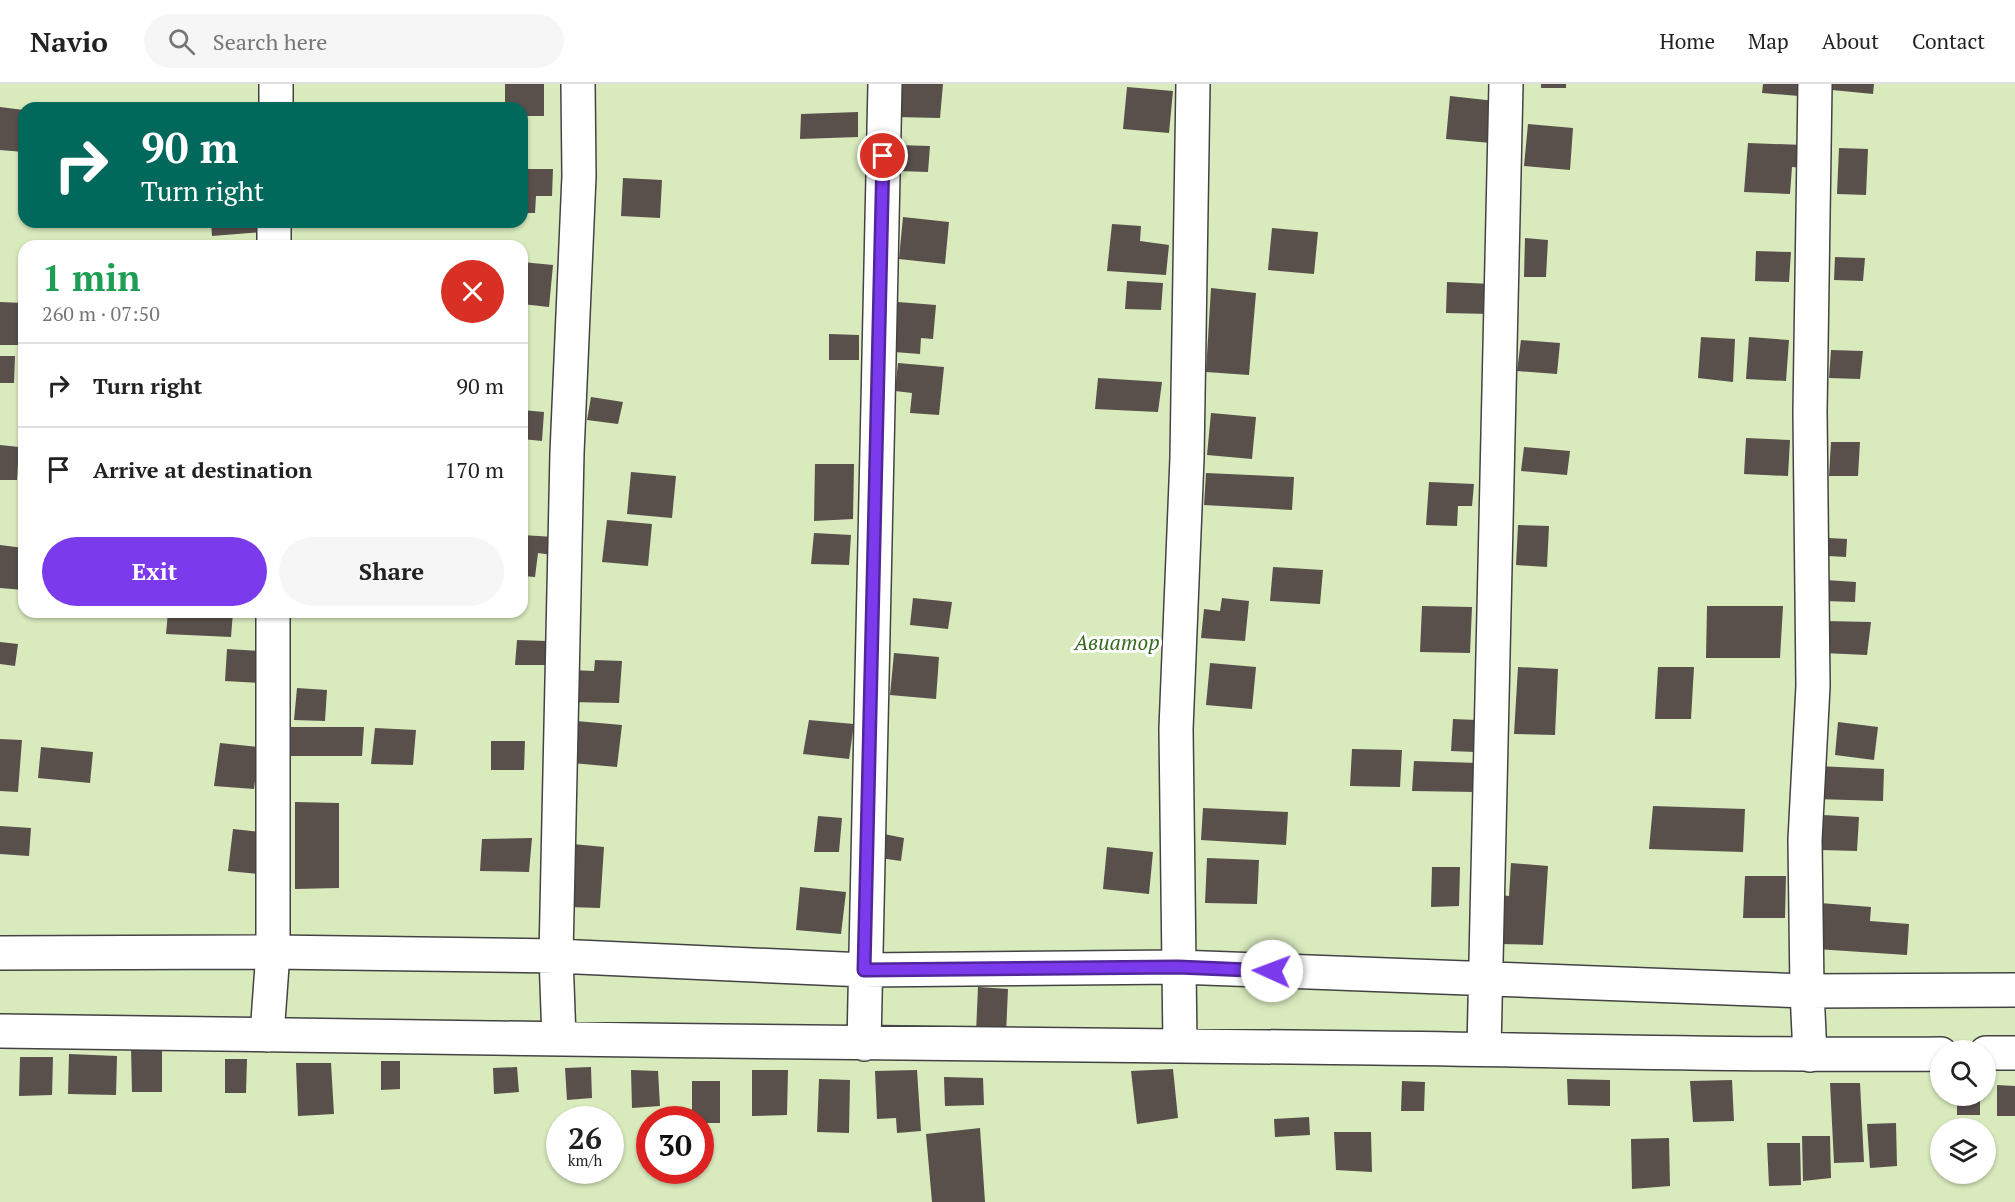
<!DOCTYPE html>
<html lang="en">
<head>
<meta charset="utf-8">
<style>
	body { margin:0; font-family:"PT Serif",serif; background:#f6f6f6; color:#222; height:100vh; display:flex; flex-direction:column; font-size:22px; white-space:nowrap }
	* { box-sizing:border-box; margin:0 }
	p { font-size:20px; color:#767676 }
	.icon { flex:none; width:33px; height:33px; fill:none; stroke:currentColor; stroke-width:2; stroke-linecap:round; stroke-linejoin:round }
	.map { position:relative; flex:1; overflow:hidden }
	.panel { position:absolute; left:18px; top:156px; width:510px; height:378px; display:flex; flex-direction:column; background:#fff; border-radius:18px; box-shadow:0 2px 4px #0004 }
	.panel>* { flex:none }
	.hud { position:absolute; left:18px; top:18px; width:510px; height:126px; border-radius:18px; box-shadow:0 2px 4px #0004; background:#00695c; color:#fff; overflow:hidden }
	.fabs { position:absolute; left:1930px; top:956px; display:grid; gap:12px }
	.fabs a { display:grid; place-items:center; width:66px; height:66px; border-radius:50%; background:#fff; box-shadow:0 2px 4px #0004; font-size:30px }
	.speed { position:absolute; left:546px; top:1022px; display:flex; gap:12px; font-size:30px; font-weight:700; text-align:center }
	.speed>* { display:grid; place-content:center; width:78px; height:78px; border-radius:50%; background:#fff; box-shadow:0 2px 4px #0004; line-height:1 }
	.speed small { font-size:15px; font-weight:400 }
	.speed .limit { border:9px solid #d22; background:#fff; color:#111 }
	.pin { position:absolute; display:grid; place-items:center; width:51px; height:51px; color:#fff; margin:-26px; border:3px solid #fff; border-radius:50%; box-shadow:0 2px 6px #0007 }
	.me { position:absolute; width:66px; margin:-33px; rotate:272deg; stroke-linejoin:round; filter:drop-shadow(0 0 4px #0008) }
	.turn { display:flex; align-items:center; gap:21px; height:126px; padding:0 24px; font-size:27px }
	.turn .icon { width:78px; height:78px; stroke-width:2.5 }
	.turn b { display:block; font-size:42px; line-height:51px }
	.round { display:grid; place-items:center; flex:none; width:63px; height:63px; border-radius:32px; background:#f6f6f6 }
	.summary { display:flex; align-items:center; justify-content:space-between; height:102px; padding:0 24px }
	h1 { font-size:36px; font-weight:700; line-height:45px; color:#1e9e55 }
	.primary-button { display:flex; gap:12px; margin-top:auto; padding:12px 24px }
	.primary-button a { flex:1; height:69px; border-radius:36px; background:#7c3aed; color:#fff; font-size:24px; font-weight:700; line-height:69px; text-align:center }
	.primary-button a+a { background:#f6f6f6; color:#222 }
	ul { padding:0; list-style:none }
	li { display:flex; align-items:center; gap:18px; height:84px; padding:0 24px; border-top:2px solid #e0e0e0 }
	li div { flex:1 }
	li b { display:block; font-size:22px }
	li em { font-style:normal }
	header { display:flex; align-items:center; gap:36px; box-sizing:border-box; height:84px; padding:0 30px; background:#fff; border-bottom:2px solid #e0e0e0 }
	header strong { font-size:28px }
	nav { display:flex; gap:33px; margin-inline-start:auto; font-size:21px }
	.search { width:420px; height:54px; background:#f6f6f6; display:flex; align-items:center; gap:15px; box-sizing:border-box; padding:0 21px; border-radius:33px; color:#767676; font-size:22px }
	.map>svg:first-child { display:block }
</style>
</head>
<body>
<header>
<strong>Navio</strong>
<div class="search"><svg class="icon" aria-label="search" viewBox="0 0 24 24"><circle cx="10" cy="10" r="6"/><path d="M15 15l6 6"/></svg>Search here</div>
<nav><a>Home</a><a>Map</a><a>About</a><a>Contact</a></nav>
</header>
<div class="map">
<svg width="2015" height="1118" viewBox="0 0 2015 1118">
	<rect width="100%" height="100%" fill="#fffbf4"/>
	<path fill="#d9eabd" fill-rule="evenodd" d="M 0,0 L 2015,0 L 2015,1118 L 0,1118 ZM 24,24 L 522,24 L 522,138 L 24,138 ZM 24,162 L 522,162 L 522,528 L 24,528 ZM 1941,966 L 1986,966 L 1986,1011 L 1941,1011 ZM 560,1035 L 610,1035 L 610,1086 L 560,1086 ZM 650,1035 L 700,1035 L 700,1086 L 650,1086 ZM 1941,1044 L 1986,1044 L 1986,1089 L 1941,1089 Z"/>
	<path fill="#59504c" d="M 505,0 L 544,0 L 544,32 L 522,32 L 522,24 L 505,24 Z
		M 896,0 L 943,0 L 940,34 L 895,33 Z
		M 1541,0 L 1566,0 L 1566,4 L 1541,4 Z
		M 1763,0 L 1800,0 L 1799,12 L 1762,9 Z
		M 1833,0 L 1874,0 L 1873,10 L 1832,6 Z
		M 1127,3 L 1173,7 L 1169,49 L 1123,45 Z
		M 1450,12 L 1495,17 L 1491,59 L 1446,55 Z
		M 0,23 L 24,26 L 24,68 L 0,66 Z
		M 858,28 L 858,53 L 800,55 L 801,30 Z
		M 1528,40 L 1573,44 L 1570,86 L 1524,82 Z
		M 1748,59 L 1804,61 L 1803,84 L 1792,83 L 1790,110 L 1744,108 Z
		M 898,61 L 930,62 L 928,88 L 897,87 Z
		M 1839,64 L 1868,65 L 1866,111 L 1837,110 Z
		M 522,85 L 553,85 L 552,112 L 536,112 L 535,129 L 522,129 Z
		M 623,94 L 662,96 L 660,134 L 621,132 Z
		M 903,133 L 949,138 L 945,180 L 899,175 Z
		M 211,138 L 263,138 L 264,148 L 212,152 Z
		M 1112,140 L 1141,142 L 1140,157 L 1169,161 L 1166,191 L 1107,187 Z
		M 1272,144 L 1318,148 L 1314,190 L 1268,186 Z
		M 1525,154 L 1548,156 L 1546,193 L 1524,193 Z
		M 1756,167 L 1791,168 L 1789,198 L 1755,197 Z
		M 1835,173 L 1865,174 L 1863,197 L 1834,196 Z
		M 522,178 L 553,181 L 549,223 L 522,220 Z
		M 1127,197 L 1163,199 L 1161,226 L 1125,225 Z
		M 1447,198 L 1492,200 L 1490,230 L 1446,229 Z
		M 1211,204 L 1256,209 L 1249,291 L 1206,288 Z
		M 0,218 L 24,219 L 23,261 L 0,261 Z
		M 898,218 L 936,221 L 933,255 L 921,254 L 920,270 L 894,268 Z
		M 829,250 L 859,251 L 859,276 L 829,276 Z
		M 1701,253 L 1735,255 L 1733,298 L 1698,294 Z
		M 1749,253 L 1789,256 L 1786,297 L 1746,295 Z
		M 1521,256 L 1560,259 L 1557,290 L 1517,287 Z
		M 1831,266 L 1863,267 L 1860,295 L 1829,294 Z
		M 0,272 L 15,272 L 14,299 L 0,299 Z
		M 898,279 L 944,283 L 939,331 L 910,329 L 912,309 L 895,307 Z
		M 1098,294 L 1162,298 L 1158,328 L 1095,325 Z
		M 591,313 L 623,318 L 618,340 L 587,336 Z
		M 522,326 L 544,328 L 542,357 L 522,355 Z
		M 1211,329 L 1256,333 L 1252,375 L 1207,371 Z
		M 1746,354 L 1790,356 L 1788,392 L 1744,390 Z
		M 1831,358 L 1860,358 L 1858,392 L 1829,392 Z
		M 0,361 L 19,363 L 17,396 L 0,396 Z
		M 1524,363 L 1570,367 L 1567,391 L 1521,387 Z
		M 815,380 L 854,380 L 853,435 L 814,437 Z
		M 631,388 L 676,392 L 672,434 L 627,430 Z
		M 1206,389 L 1294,393 L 1292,426 L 1204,421 Z
		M 1429,398 L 1474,400 L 1472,422 L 1458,422 L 1457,442 L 1426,441 Z
		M 607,436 L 652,440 L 648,482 L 602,478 Z
		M 1518,441 L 1549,442 L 1547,483 L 1516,481 Z
		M 814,449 L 851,451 L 849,481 L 811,480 Z
		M 522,451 L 554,453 L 552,471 L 538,469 L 535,493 L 522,492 Z
		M 1829,454 L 1847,455 L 1846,473 L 1828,472 Z
		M 0,461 L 24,464 L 24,506 L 0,504 Z
		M 1273,483 L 1323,486 L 1320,520 L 1270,517 Z
		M 1826,496 L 1856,498 L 1855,518 L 1825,517 Z
		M 913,514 L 952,518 L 948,545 L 910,541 Z
		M 1222,514 L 1249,517 L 1245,557 L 1201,554 L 1204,525 L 1220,527 Z
		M 1422,522 L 1472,523 L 1470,569 L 1420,568 Z
		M 1707,522 L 1783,522 L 1780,574 L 1706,574 Z
		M 168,528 L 233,528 L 231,553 L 166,550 Z
		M 1825,537 L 1871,538 L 1867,571 L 1823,569 Z
		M 517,556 L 547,557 L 545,581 L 515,581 Z
		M 0,558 L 18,560 L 15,582 L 0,580 Z
		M 227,565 L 261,567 L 259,599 L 225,597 Z
		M 894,569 L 939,573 L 936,615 L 890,611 Z
		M 595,576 L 622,577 L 619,619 L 569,618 L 571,586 L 594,587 Z
		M 1210,579 L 1256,583 L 1252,625 L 1206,621 Z
		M 1518,583 L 1558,585 L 1555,651 L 1514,650 Z
		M 1658,583 L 1694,583 L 1691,635 L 1655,635 Z
		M 297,604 L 327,606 L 325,637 L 294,636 Z
		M 1453,635 L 1476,636 L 1475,668 L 1451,667 Z
		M 809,636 L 854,640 L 849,675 L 803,670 Z
		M 576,637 L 622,641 L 617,683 L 572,679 Z
		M 1838,638 L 1878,643 L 1874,676 L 1835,671 Z
		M 291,643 L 364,643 L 362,672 L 289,672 Z
		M 375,644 L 416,646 L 413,681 L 371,680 Z
		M 0,655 L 22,656 L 18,708 L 0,707 Z
		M 491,657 L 525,657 L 524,686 L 491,686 Z
		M 220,659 L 259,663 L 254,705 L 214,702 Z
		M 41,663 L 93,668 L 90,699 L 38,694 Z
		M 1352,665 L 1402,666 L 1400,703 L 1350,702 Z
		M 1414,677 L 1479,679 L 1477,708 L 1412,707 Z
		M 1816,682 L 1884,685 L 1883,717 L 1815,715 Z
		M 295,718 L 339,719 L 339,804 L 295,805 Z
		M 1653,722 L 1745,725 L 1743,768 L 1649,765 Z
		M 1203,724 L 1288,728 L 1286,761 L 1201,756 Z
		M 1823,731 L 1859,733 L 1857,767 L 1821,766 Z
		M 818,732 L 842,734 L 839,768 L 814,768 Z
		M 0,742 L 31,744 L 29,772 L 0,770 Z
		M 233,745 L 262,748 L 258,790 L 228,787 Z
		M 884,750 L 904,754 L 901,777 L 880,774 Z
		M 532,754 L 529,788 L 480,787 L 482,755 Z
		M 573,760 L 604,763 L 600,824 L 568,823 Z
		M 1107,763 L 1153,768 L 1149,810 L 1103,805 Z
		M 1207,774 L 1259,776 L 1257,820 L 1205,819 Z
		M 1511,779 L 1548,782 L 1543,861 L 1498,860 L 1500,811 L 1509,812 Z
		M 1432,783 L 1460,783 L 1459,822 L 1431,823 Z
		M 1745,792 L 1786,792 L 1785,834 L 1743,834 Z
		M 800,803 L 846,808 L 841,850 L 796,846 Z
		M 1820,819 L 1871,823 L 1870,837 L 1909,840 L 1907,871 L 1816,865 Z
		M 978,903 L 1008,905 L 1006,951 L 976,949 Z
		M 131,963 L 162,965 L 162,1008 L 132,1008 Z
		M 69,970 L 117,972 L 116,1011 L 68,1010 Z
		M 20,973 L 53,973 L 52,1011 L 19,1012 Z
		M 225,975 L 247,975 L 246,1009 L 225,1009 Z
		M 381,977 L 400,977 L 400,1005 L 381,1006 Z
		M 296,979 L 331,979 L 334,1030 L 298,1032 Z
		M 517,983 L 519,1008 L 494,1010 L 493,984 Z
		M 591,983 L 592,1014 L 567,1016 L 565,984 Z
		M 1173,985 L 1178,1034 L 1137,1040 L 1131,987 Z
		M 631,986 L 658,987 L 660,1022 L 632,1024 Z
		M 752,986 L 788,986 L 787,1031 L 752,1032 Z
		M 917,986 L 921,1047 L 897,1049 L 896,1034 L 877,1035 L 875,987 Z
		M 944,993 L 983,994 L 984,1021 L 945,1022 Z
		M 819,995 L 850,996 L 849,1049 L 817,1048 Z
		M 1567,995 L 1610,996 L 1610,1022 L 1568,1021 Z
		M 1732,996 L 1734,1037 L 1693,1038 L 1690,997 Z
		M 692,997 L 720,997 L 720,1039 L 700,1039 L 700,1035 L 692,1035 Z
		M 1402,997 L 1425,998 L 1424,1027 L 1401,1027 Z
		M 1830,999 L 1860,999 L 1864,1078 L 1834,1079 Z
		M 1997,1001 L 2015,1002 L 2015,1032 L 1997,1032 Z
		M 1957,1011 L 1980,1011 L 1980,1031 L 1957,1031 Z
		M 1309,1033 L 1310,1051 L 1275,1053 L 1274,1035 Z
		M 1896,1039 L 1897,1082 L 1870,1084 L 1867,1040 Z
		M 980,1044 L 985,1118 L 932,1118 L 926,1050 Z
		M 1334,1048 L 1371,1048 L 1372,1088 L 1336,1086 Z
		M 1802,1052 L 1830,1052 L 1831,1094 L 1803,1097 Z
		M 1669,1054 L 1670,1102 L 1632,1105 L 1631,1055 Z
		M 1767,1059 L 1800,1059 L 1801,1101 L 1769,1102 Z"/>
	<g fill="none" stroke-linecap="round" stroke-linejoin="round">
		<g stroke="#434343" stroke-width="36">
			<path id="minor" d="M 276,24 L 276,0
				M 274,162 L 274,138
				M 0,869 L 273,868 L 556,872 L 864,886 L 1178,883 L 1807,907 L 2015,906
				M 0,947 C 458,954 917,960 1375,964 C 1564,966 1752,972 1941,970
				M 267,951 L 273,868 L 273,528
				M 559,955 L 556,872 L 567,369 L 579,92 L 578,0
				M 864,960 L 885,0
				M 1180,962 L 1176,645 L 1187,374 L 1193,0
				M 1484,965 L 1506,0
				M 1986,969 L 2015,969
				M 1810,971 L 1807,907 L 1805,756 L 1813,602 L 1810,328 L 1815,0"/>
		</g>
		<use href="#minor" stroke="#fff" stroke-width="33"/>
	</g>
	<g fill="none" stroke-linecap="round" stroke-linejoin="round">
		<g stroke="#51269a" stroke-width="15">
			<path id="route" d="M 883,72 L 864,886 L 1178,883 L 1272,887"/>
		</g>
		<use href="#route" stroke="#7c3aed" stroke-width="10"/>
	</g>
	<g text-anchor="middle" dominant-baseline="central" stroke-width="6" stroke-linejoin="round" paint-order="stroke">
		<g font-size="21" font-style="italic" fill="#386920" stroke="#fff">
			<text x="1117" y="558">Авиатор</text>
		</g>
	</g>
</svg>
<div class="fabs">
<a><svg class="icon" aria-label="search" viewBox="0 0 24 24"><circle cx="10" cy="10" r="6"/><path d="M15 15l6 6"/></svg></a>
<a><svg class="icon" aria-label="layers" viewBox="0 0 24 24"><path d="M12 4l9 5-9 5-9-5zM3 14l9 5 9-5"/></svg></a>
</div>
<div class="speed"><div>26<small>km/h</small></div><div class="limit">30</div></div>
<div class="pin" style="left:883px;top:72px;background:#d93025"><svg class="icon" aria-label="arrive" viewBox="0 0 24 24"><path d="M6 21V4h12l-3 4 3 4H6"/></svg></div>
<svg class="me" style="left:1272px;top:887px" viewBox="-20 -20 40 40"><circle r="19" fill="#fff"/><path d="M0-13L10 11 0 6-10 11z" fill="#7c3aed"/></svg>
<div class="hud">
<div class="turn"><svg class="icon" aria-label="right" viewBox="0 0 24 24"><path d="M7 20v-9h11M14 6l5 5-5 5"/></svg><div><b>90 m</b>Turn right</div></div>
</div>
<section class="panel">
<div class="summary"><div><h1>1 min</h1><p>260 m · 07:50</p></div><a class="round" style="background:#d93025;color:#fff"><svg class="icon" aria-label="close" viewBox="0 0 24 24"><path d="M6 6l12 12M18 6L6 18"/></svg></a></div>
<ul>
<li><svg class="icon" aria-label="right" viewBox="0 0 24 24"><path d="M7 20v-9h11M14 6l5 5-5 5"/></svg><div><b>Turn right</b></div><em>90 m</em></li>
<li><svg class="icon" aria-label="arrive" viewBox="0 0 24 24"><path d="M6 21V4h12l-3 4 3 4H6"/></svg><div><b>Arrive at destination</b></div><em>170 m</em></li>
</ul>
<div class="primary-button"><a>Exit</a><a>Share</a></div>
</section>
</div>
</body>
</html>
